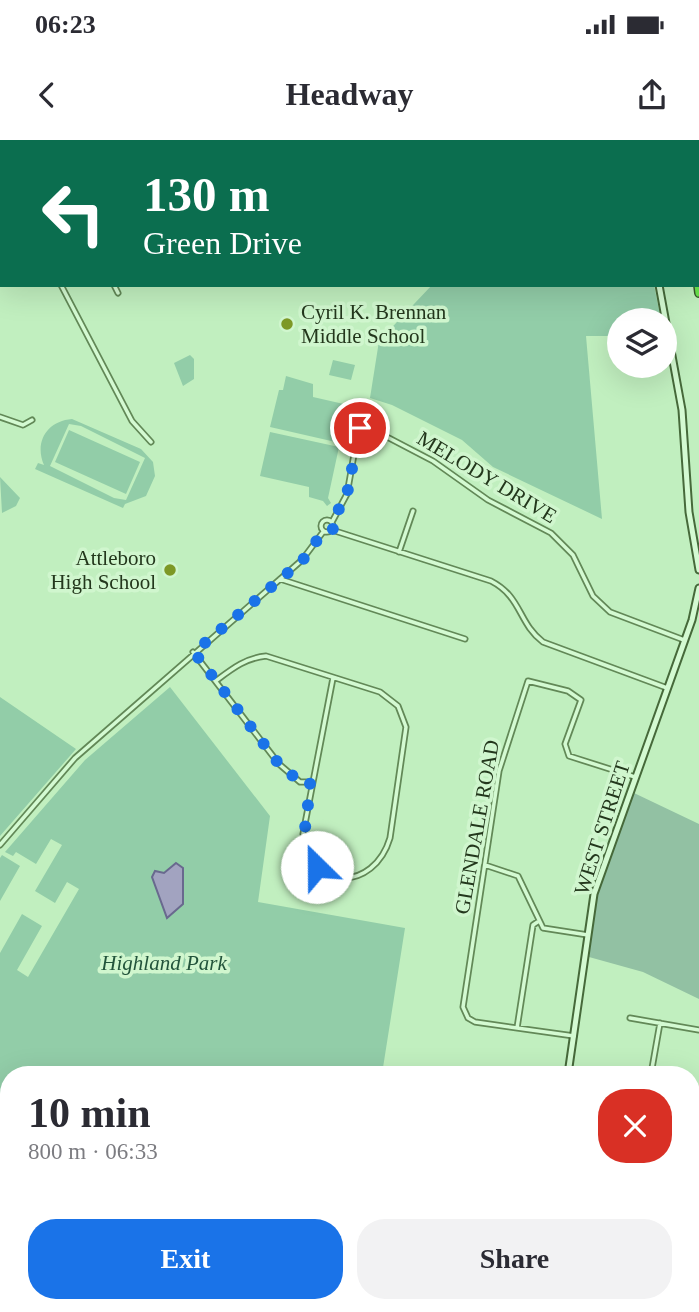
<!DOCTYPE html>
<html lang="en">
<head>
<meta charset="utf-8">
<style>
	body { margin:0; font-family:Georgia,serif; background:#f2f2f3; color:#2b2b33; height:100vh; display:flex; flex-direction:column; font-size:26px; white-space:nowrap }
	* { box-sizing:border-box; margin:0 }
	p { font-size:23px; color:#7c7c81 }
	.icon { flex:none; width:38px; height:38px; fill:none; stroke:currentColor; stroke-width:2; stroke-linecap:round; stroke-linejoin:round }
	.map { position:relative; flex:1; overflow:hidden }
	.side { position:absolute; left:0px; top:926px; width:700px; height:247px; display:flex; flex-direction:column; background:#fff; border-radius:28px 28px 0 0; box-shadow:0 7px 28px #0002 }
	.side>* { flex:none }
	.guide { position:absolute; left:0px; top:0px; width:700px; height:147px; box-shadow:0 7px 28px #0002; background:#0b6e4f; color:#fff; overflow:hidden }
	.fabs { position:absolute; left:607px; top:168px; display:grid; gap:14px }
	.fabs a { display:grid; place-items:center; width:70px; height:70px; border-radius:50%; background:#fff; box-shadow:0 7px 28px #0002; font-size:35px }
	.pin { position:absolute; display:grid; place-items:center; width:60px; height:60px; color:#fff; margin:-30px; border:4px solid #fff; border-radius:50%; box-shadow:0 2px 7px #0007 }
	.me { position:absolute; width:77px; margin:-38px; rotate:337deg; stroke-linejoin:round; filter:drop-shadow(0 0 5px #0008) }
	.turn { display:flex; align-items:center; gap:24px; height:147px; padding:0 28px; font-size:32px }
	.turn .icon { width:91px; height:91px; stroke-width:2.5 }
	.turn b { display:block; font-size:49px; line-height:60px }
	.round { display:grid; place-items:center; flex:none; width:74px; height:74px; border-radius:28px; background:#f2f2f3 }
	.overview { display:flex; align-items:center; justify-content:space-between; height:119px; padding:0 28px }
	h1 { font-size:42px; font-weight:700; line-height:52px }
	.primary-button { display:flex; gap:14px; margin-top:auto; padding:14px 28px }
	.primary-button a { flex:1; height:80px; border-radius:28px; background:#1a73e8; color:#fff; font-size:28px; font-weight:700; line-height:80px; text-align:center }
	.primary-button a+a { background:#f2f2f3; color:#2b2b33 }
	.status { display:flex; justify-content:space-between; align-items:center; height:49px; padding:0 35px; background:#fff; direction:ltr }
	.status svg { height:19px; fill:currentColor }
	header { display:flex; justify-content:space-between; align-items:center; height:91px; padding:0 28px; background:#fff; font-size:32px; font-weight:700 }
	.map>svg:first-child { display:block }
</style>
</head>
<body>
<div class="status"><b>06:23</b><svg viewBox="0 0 49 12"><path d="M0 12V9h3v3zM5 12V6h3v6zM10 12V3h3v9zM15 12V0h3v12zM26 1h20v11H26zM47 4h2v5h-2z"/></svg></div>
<header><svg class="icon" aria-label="back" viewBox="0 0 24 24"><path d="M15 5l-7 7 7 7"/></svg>Headway<svg class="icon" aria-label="share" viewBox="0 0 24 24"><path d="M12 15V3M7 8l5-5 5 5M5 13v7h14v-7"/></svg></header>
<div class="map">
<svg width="699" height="1172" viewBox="0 0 699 1172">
	<rect width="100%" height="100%" fill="#c1efbf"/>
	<path fill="#92cda8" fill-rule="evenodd" d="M 432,145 L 654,145 L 661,180 L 620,180 L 619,196 L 586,196 L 602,379 L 493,327 L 462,300 L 392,265 L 370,258 L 379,201 Z
		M 190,215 L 194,219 L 194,239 L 183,246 L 174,223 Z
		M 333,220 L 355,225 L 351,240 L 329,235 Z
		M 286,236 L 313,244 L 313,257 L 348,265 L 340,303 L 270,287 L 279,250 L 283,250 Z
		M 72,279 L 141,309 L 153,322 L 155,336 L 146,356 L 125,364 L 123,368 L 35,329 L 38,323 L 44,325 C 34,302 47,281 72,279 ZM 69,284 L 81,286 L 145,318 L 126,360 L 114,358 L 50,326 Z
		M 69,290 L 140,322 L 126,354 L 55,322 Z
		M 270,292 L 339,307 L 328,358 L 331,363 L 327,366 L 323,361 L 309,357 L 309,347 L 260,336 Z
		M 0,337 L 20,358 L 16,366 L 2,373 Z
		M 170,547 L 270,676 L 258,762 L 405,788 L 382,934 L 9,934 L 9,1021 L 0,1023 L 0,813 L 22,774 L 42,786 L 17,830 L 28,837 L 79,749 L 67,742 L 55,763 L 35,751 L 62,705 L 51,699 L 36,724 L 16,712 L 13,716 L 5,712 L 85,620 Z
		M 0,557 L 76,609 L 0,696 Z
		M 2,715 L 20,726 L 0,761 L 0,718 Z"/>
	<path fill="#92c1a3" d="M 634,653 L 699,684 L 699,859 L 643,832 L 589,817 L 596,760 Z"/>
	<path fill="#a2a3c0" stroke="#69698e" stroke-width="2" d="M 176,723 L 183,728 L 183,764 L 167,778 L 152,737 L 155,731 L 164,733 Z"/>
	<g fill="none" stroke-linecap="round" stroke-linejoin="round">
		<g stroke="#628857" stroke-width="7">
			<path id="street" d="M 96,0 L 97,2
				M 169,2 L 170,0
				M 351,2 L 356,0
				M 0,20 L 2,22
				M 61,145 L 132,281 L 151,302
				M 114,145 L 118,153
				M 0,277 L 23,285 L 32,280
				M321 386a6 6 0 1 1 12 0a6 6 0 1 1-12 0Z
				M 332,382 L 347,354 L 358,292 L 360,287 L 366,286 L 433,321 L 488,360 L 551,393 L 573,415 L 593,456 L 610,472 L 684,500
				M 332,390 L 491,441 C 522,457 518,483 543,502 L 667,548
				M 399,412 L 413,371
				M 280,439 L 465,499
				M 193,512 L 279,624 L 300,642 L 310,642
				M 217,540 C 233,528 246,518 266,516 L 380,552 L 398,566 L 406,587 L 390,698 C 374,752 309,752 303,694 L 333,538
				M 0,705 L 75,618 L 302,420 L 323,392
				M 485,725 L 518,736 L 543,788 L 588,795
				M 630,878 L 699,890
				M 517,888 L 533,785 L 539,781
				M 574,896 L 475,882 L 468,878 L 463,867 L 499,631 L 528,541 L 568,551 L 581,560 L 565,604 L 569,616 L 635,637
				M 651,934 L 660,883
				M 691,974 L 699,972
				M 0,1029 L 9,1027
				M 691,1040 L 699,1039
				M 691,1120 L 699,1115
				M 691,1156 L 699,1166
				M 211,1164 L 220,1172
				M 423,1164 L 440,1172
				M 682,1172 L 686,1164"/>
		</g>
		<g stroke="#46693a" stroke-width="9">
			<path id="secondary" d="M 631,0 L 632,2
				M 659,145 L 682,270 L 689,372 L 699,430
				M 568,934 L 594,754 L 692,480 L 699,448
				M 531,1172 L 534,1164"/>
		</g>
		<g stroke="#37552b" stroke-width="10">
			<path id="highway" d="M 674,0 L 674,2
				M 55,2 L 56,0
				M 0,60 L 2,58
				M 698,145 L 699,153"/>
		</g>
		<use href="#street" stroke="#d4fad2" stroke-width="3.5"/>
		<use href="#secondary" stroke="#d4fad2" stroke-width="5"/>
		<use href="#highway" stroke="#69e24c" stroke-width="7"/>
	</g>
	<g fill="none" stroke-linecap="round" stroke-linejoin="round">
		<path stroke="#1a73e8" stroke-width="12" stroke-dasharray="0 21.6" d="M 317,727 C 295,700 310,673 310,642 L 300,642 L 279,624 L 194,512 L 302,421 L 323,392 L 333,389 L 332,382 L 347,354 L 360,288"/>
	</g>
	<g fill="#7d9825" stroke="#d0f6ce" stroke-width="2.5">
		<circle cx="287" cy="184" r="7"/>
		<circle cx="170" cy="430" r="7"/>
	</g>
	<g text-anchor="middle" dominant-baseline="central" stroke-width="7" stroke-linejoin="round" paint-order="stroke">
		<g font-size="21" fill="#23371c" stroke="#d0f6ce" text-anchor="start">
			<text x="301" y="172">Cyril K. Brennan<tspan x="301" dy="24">Middle School</tspan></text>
			<text x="156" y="418" text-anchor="end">Attleboro<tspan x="156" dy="24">High School</tspan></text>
		</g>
		<g font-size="21" fill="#23371c" stroke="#d0f6ce">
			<text transform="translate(487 337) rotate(31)">MELODY DRIVE</text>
			<text transform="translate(477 687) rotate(-80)">GLENDALE ROAD</text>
			<text transform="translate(602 688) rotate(-72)">WEST STREET</text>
		</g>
		<g font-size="21" font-style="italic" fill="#22543b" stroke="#d0f6ce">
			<text x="164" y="823">Highland Park</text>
		</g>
	</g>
</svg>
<div class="fabs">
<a><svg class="icon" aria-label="layers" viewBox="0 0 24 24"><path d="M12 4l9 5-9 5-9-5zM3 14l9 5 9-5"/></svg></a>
</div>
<div class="pin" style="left:360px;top:288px;background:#d93025"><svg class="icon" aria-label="arrive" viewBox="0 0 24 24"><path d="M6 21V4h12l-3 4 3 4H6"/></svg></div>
<svg class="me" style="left:317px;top:727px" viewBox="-20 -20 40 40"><circle r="19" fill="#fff"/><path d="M0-13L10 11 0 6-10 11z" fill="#1a73e8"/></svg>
<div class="guide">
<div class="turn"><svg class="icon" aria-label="left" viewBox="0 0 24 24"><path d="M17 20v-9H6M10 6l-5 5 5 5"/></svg><div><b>130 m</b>Green Drive</div></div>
</div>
<section class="side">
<div class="overview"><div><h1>10 min</h1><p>800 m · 06:33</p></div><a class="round" style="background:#d93025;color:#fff"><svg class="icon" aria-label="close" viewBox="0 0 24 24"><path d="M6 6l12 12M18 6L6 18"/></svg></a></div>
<div class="primary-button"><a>Exit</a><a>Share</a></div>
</section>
</div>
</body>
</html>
